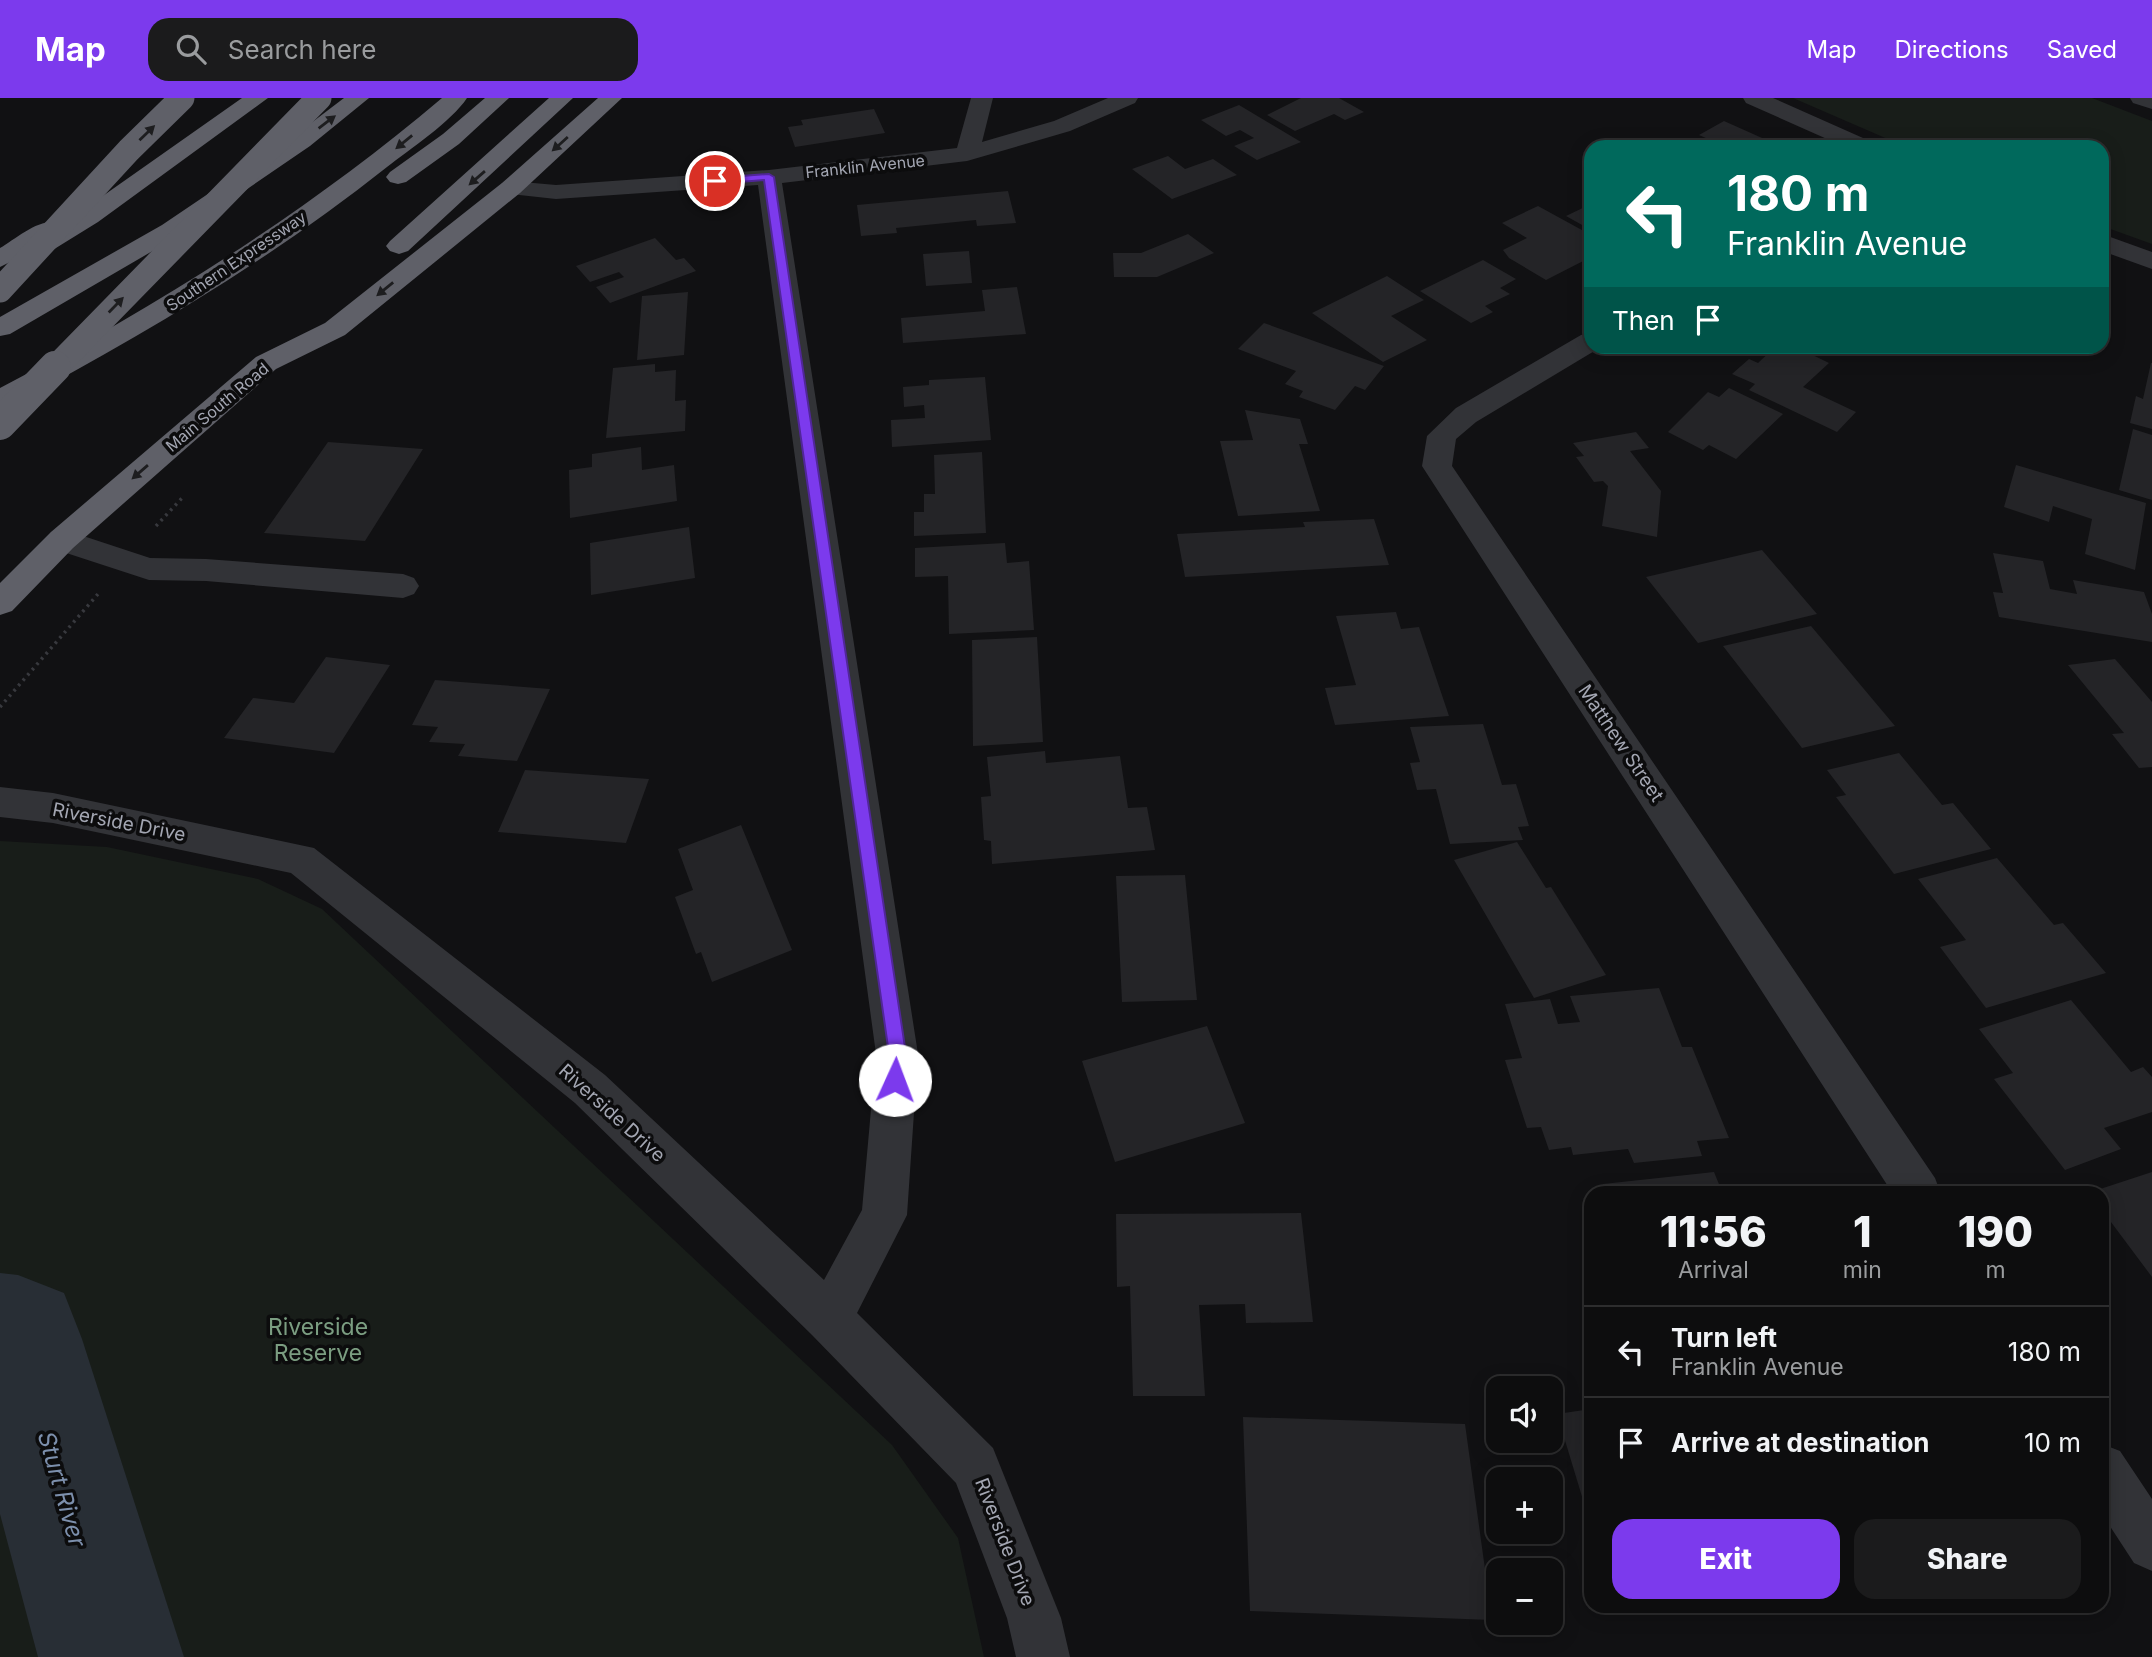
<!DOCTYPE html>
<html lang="en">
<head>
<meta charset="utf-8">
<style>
	body { margin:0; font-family:Inter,sans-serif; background:#1b1b1c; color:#f1f3f6; height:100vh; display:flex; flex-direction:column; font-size:26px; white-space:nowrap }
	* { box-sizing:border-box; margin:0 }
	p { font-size:23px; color:#9a9c9e }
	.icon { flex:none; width:38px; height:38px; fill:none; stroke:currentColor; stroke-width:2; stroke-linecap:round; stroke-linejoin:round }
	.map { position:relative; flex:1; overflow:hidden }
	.sheet { position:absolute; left:1584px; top:1088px; width:525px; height:427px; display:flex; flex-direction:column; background:#0d0d0e; border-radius:21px; box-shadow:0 4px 18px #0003,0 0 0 2px #2d2d2e }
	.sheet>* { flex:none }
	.guide { position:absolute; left:1584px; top:42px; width:525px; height:214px; border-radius:21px; box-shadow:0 4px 18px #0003,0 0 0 2px #2d2d2e; background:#00695c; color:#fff; overflow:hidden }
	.controls { position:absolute; left:1486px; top:1278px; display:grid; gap:14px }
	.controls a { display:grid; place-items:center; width:77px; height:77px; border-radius:14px; background:#0d0d0e; box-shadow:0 4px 18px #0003,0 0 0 2px #2d2d2e; font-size:35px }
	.pin { position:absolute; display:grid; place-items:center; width:60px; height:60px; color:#fff; margin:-30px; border:4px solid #fff; border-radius:50%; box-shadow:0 2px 7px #0007 }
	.me { position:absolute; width:77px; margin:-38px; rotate:2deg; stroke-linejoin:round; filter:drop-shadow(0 0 5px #0008) }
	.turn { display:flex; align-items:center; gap:24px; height:147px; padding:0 28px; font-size:32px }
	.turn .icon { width:91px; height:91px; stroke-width:2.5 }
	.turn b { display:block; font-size:49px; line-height:60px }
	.then { display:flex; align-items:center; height:66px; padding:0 28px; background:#0003; gap:14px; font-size:26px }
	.eta { display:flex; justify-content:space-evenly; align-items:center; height:119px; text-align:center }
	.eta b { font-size:42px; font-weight:800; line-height:49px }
	.primary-button { display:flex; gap:14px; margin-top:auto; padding:14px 28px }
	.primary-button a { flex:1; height:80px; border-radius:21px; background:#7c3aed; color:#fff; font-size:28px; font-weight:800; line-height:80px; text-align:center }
	.primary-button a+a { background:#1b1b1c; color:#f1f3f6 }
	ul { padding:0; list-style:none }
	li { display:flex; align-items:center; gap:21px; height:91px; padding:0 28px; border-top:2px solid #2d2d2e }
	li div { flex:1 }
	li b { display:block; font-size:26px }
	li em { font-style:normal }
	header { display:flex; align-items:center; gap:42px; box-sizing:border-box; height:98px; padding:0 35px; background:#7c3aed; color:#fff }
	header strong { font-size:33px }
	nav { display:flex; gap:38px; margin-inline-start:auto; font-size:24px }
	.search { width:490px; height:63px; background:#1b1b1c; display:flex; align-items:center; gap:18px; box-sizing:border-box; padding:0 24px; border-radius:21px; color:#9a9c9e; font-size:26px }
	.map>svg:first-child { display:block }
</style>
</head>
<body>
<header>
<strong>Map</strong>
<div class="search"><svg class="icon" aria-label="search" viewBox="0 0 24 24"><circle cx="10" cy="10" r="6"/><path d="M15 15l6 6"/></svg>Search here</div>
<nav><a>Map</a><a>Directions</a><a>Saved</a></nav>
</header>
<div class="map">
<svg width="2152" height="1559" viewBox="0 0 2152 1559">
	<rect width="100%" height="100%" fill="#111113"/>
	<path fill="#181d19" d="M 1793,0 L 2092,0 L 2152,23 L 2152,146 L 2102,128 L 2102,49 L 1906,49 Z
		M 0,743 L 107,749 L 258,781 L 322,811 L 892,1347 L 958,1440 L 984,1559 L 0,1559 Z"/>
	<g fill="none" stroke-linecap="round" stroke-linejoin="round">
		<path fill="#282e35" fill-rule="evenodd" d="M 0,1175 L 18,1177 L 64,1195 L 82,1241 L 184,1559 L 38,1559 L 0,1416 Z"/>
	</g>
	<path fill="#242427" d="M 1301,0 L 1339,0 L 1364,14 L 1345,22 L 1334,16 L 1295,33 L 1267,17 Z
		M 1239,7 L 1301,44 L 1257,62 L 1234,48 L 1254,40 L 1240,32 L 1226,38 L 1201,22 Z
		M 874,11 L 885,35 L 795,49 L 788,29 L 803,27 L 801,22 Z
		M 1724,23 L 1782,49 L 1726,49 L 1699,37 Z
		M 1168,58 L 1185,71 L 1213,61 L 1237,77 L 1172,101 L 1132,71 Z
		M 1008,93 L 1016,125 L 977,128 L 976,122 L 896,130 L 897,135 L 861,138 L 857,107 Z
		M 1591,106 L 1591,132 L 1566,118 Z
		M 1538,108 L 1591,137 L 1591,159 L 1546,182 L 1509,160 L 1503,152 L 1527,140 L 1502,125 Z
		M 1188,136 L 1214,155 L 1157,179 L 1114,179 L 1113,155 L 1141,155 Z
		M 655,140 L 676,162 L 684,160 L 696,173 L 610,205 L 596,189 L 624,179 L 619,174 L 590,184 L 576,168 Z
		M 969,153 L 972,185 L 926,188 L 923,156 Z
		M 1483,162 L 1516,181 L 1500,190 L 1510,196 L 1485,208 L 1493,214 L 1471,225 L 1420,193 Z
		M 1387,178 L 1424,202 L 1391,218 L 1427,242 L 1383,264 L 1312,215 Z
		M 1017,189 L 1026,236 L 903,245 L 901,220 L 985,213 L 982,192 Z
		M 688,194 L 684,257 L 637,262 L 642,198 Z
		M 1264,225 L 1384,268 L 1365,292 L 1355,288 L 1335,312 L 1299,299 L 1303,293 L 1285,286 L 1296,273 L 1238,251 Z
		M 1776,248 L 1794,248 L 1829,265 L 1803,289 L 1856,314 L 1837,334 L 1749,292 L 1755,286 L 1732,276 L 1749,261 L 1758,265 Z
		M 1850,248 L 1879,248 L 1870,257 Z
		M 2151,265 L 2152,265 L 2152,331 L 2130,325 L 2136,298 L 2143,301 Z
		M 655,266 L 655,274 L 676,272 L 675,303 L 686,302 L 685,333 L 606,340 L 613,270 Z
		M 985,279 L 991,342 L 892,349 L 891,322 L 925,320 L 924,307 L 904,309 L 903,289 L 929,287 L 929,282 Z
		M 1729,290 L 1783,316 L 1736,361 L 1709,347 L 1703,352 L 1668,334 L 1708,294 L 1719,299 Z
		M 1245,312 L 1300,321 L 1308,346 L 1299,346 L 1320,413 L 1238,418 L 1220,343 L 1253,342 Z
		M 2133,331 L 2152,337 L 2152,402 L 2119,392 Z
		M 1636,334 L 1649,350 L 1630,353 L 1661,393 L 1657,439 L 1602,428 L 1608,388 L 1603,383 L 1594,384 L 1576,359 L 1584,358 L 1573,345 Z
		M 328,344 L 423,351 L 365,443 L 264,435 Z
		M 641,349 L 642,372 L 674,367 L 677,403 L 570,420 L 569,372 L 592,369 L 592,356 Z
		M 982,354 L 986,435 L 914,438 L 914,414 L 924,414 L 924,396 L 935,396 L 934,357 Z
		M 2016,367 L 2146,405 L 2135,472 L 2085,456 L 2092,421 L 2053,408 L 2049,424 L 2004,409 Z
		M 1374,421 L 1389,467 L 1185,479 L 1177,436 L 1305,429 L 1303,424 Z
		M 689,429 L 695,480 L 591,497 L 590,445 Z
		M 1005,445 L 1007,465 L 1029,463 L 1034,532 L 949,536 L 948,478 L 915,479 L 915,450 Z
		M 1762,452 L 1817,516 L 1698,545 L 1646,479 Z
		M 1993,455 L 2043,463 L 2050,491 L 2077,496 L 2073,482 L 2144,494 L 2152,516 L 2152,544 L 1999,519 L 1993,494 L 2003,495 Z
		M 1396,514 L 1401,531 L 1419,529 L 1449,618 L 1335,627 L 1325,590 L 1356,587 L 1336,518 Z
		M 1811,528 L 1895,628 L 1802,650 L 1723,548 Z
		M 1037,539 L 1043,644 L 973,648 L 972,542 Z
		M 326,559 L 390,567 L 334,655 L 224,640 L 253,600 L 294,605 Z
		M 2115,561 L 2152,604 L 2152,669 L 2139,670 L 2112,636 L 2124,635 L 2068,567 Z
		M 435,582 L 550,591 L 517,663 L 458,658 L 465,646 L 429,644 L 438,629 L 412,627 Z
		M 1483,626 L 1502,687 L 1516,686 L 1529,728 L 1518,729 L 1523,742 L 1450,746 L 1436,691 L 1417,692 L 1410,665 L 1420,664 L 1410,629 Z
		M 1045,653 L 1046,665 L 1120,658 L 1128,710 L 1147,709 L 1155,752 L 992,766 L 991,743 L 984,742 L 981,699 L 991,698 L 987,659 Z
		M 1899,655 L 1942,707 L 1953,705 L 1991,751 L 1894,776 L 1836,699 L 1846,697 L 1827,672 Z
		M 525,672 L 649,681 L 626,745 L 498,734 Z
		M 741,727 L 792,852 L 712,884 L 701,854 L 696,856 L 675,799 L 693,792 L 678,751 Z
		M 1517,744 L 1546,790 L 1551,789 L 1606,877 L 1534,900 L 1454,762 Z
		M 1997,760 L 2054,827 L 2063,825 L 2106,875 L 1986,910 L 1940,849 L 1966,842 L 1918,781 Z
		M 1185,777 L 1197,902 L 1122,904 L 1116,778 Z
		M 1659,890 L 1682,949 L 1692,949 L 1729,1040 L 1697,1043 L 1702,1058 L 1634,1065 L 1628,1051 L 1573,1057 L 1571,1049 L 1549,1052 L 1541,1029 L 1527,1030 L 1505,962 L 1522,960 L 1505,906 L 1550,901 L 1558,926 L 1580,924 L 1570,898 Z
		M 2071,902 L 2131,974 L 2143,969 L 2152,979 L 2152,1014 L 2104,1030 L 2121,1051 L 2065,1072 L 1994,981 L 2013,975 L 1979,931 Z
		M 1207,928 L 1245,1025 L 1115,1064 L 1082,963 Z
		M 1714,1074 L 1723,1096 L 1606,1096 L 1603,1086 Z
		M 2152,1074 L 2152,1179 L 2102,1112 L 2102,1096 L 2088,1095 Z
		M 1301,1115 L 1313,1224 L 1246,1225 L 1245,1206 L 1199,1207 L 1205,1298 L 1133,1298 L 1130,1188 L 1117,1189 L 1116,1116 Z
		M 1591,1311 L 1591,1425 L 1590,1425 L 1557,1316 Z
		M 1243,1319 L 1465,1326 L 1492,1522 L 1250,1513 Z"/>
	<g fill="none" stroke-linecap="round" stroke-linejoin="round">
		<path stroke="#38393e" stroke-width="3.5" stroke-dasharray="2.5 4.5" stroke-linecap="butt" d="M 156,428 L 183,399
			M 0,609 L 98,496"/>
		<path fill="#323337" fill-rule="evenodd" d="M 971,0 L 993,0 L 982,44 L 1054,23 L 1108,0 L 1138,0 L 1135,5 L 1070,33 L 967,63 L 782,85 L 918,956 L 907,1117 L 857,1215 L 993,1350 L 1061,1520 L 1070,1559 L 1016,1559 L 1007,1520 L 956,1385 L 812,1237 L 575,1005 L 291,775 L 53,725 L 0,719 L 0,689 L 53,695 L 314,750 L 605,977 L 824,1182 L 862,1112 L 876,956 L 758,87 L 556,101 L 502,95 L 499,90 L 502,85 L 511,83 L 556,87 L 769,72 L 957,50 Z
			M 1743,0 L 1773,0 L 1872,44 L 1876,49 L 1845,49 L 1746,5 Z
			M 2130,0 L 2152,0 L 2152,11 L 2133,5 Z
			M 2102,136 L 2152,154 L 2152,171 L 2102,153 Z
			M 1591,235 L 1591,248 L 1601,249 L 1476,324 L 1456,341 L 1452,368 L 1935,1080 L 1941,1096 L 1893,1096 L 1422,368 L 1427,338 L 1456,310 L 1581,237 Z
			M 62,431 L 150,460 L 206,461 L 403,476 L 414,480 L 419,488 L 414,496 L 403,500 L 206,483 L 149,482 L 51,450 L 46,442 L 51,434 Z
			M 2102,1346 L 2120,1353 L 2152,1401 L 2152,1473 L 2134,1465 L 2102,1416 Z"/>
		<path fill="#5f6068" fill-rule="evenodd" d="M 242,0 L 268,0 L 98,124 L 43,158 L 34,161 L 24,157 L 0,169 L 0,150 C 17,140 41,118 61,125 L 80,114 Z
			M 344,0 L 369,0 L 310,48 L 180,137 L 10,236 L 0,238 L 0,219 L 162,127 L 294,38 Z
			M 442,0 L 467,0 C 452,23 409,52 387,69 C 270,162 142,238 10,308 L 0,311 L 0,290 C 158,208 306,115 442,0 Z
			M 485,0 L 509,0 L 459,46 L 406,84 L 398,86 L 390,84 L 386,79 L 390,74 L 443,36 Z
			M 549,0 L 573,0 L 408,153 L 399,156 L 390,153 L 386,148 L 390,143 Z
			M 598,0 L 622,0 L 520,95 L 345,237 L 276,271 L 73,450 L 12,513 L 0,517 L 0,485 L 51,434 L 256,259 L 325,225 L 502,85 Z"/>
		<path stroke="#5f6068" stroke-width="25" d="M 0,192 L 129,52 L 182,0
			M 54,271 L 319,0"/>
		<path stroke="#5f6068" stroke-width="32" d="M 0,326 L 55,269"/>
	</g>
	<defs><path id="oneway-solid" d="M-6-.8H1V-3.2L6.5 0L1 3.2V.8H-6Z" transform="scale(1.75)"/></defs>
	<g fill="#1d1d1f">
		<use href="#oneway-solid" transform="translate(327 24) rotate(-37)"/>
		<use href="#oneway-solid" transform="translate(147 35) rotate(-44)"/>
		<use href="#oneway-solid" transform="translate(404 44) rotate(141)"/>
		<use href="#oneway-solid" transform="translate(560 46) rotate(138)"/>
		<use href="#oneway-solid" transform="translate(477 80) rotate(139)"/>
		<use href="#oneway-solid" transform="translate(385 191) rotate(141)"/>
		<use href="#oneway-solid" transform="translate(116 207) rotate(-46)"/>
		<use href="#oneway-solid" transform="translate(140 374) rotate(139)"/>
	</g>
	<path fill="#7c3aed" stroke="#51269a" stroke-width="2" d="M 769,76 L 774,79 L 906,956 L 902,988 L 895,991 L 889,988 L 886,982 L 889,956 L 764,82 L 715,86 L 710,83 L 715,80 Z"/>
	<g text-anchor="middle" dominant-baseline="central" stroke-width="7" stroke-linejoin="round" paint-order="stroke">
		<g font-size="16" fill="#a3a6b2" stroke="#0c0c0d">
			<text transform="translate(865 68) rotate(-6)">Franklin Avenue</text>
			<text transform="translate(236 163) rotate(-34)">Southern Expressway</text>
			<text transform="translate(217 309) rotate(-40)">Main South Road</text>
		</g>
		<g font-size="19" fill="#a3a6b2" stroke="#0c0c0d">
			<text transform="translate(1621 645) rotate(56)">Matthew Street</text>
			<text transform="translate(119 724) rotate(11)">Riverside Drive</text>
			<text transform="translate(612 1015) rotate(42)">Riverside Drive</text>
			<text transform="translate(1005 1444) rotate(69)">Riverside Drive</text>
		</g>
		<g font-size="23" fill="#7b9d81" stroke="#0c0c0d">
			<text x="318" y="1229">Riverside<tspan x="318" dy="26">Reserve</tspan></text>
		</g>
		<g font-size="24" font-style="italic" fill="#7c8fac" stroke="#0c0c0d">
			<text transform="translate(62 1391) rotate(74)">Sturt River</text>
		</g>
	</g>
</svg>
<div class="controls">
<a><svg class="icon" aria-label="sound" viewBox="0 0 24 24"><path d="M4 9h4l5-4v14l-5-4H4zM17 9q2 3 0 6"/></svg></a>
<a>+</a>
<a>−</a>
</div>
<div class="pin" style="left:715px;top:83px;background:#d93025"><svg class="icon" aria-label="arrive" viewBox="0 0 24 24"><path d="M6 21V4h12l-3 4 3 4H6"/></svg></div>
<svg class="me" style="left:895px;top:982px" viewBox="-20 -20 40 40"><circle r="19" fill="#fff"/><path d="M0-13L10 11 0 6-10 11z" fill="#7c3aed"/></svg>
<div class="guide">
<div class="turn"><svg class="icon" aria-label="left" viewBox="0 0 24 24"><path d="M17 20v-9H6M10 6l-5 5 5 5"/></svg><div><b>180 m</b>Franklin Avenue</div></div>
<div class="then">Then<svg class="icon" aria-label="arrive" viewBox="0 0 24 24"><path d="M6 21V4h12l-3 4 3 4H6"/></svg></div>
</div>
<section class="sheet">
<div class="eta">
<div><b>11:56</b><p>Arrival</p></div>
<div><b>1</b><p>min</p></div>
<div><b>190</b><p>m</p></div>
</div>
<ul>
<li><svg class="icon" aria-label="left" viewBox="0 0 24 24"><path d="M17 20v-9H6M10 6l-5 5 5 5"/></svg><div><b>Turn left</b><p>Franklin Avenue</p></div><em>180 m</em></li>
<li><svg class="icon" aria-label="arrive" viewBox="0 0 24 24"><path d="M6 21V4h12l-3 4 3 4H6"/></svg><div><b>Arrive at destination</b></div><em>10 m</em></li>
</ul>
<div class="primary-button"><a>Exit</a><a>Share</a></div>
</section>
</div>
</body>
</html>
